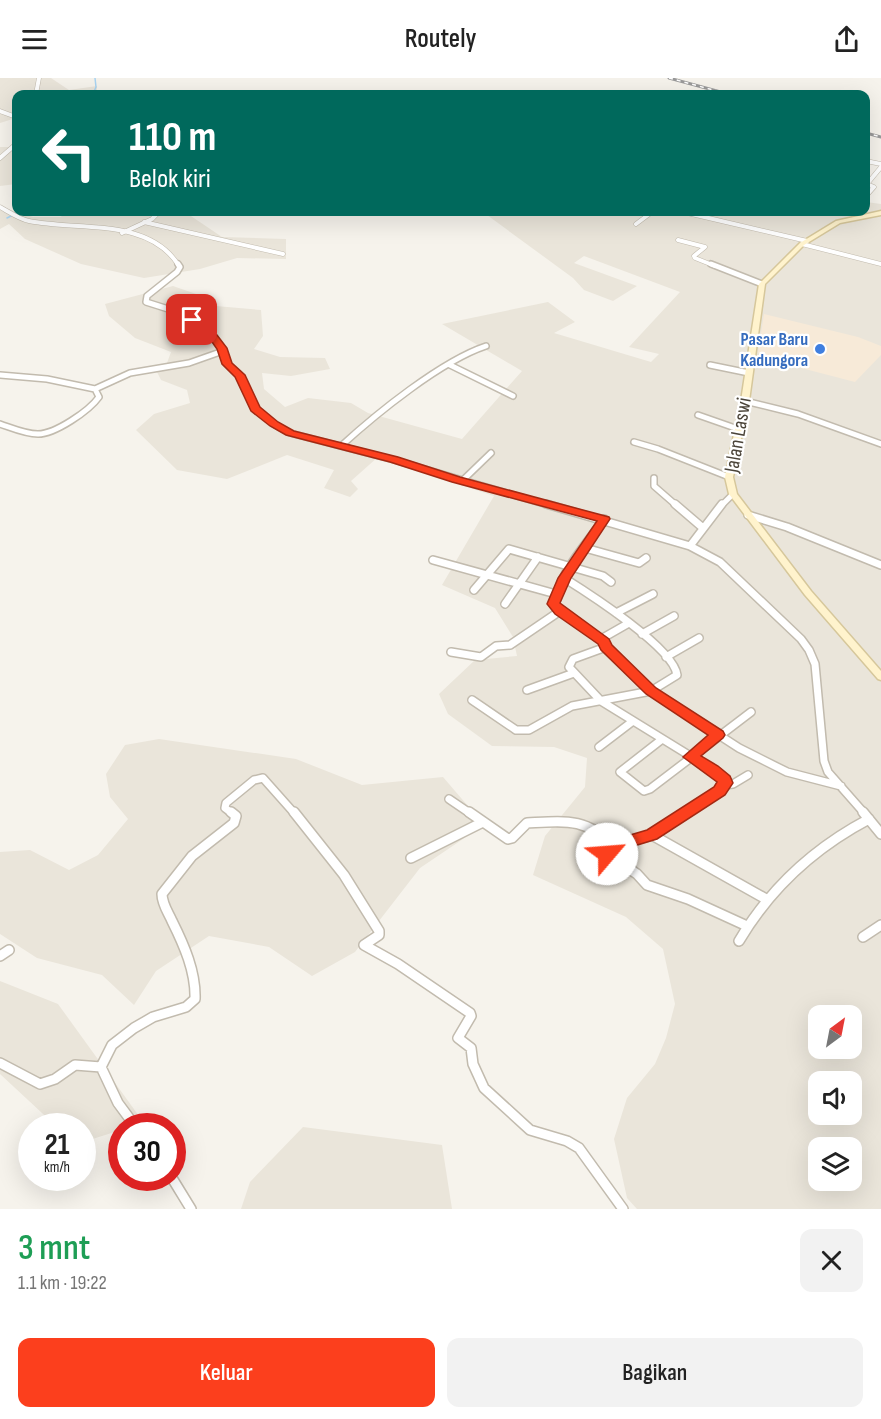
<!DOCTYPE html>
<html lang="id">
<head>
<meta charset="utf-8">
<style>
	body { margin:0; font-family:"Sofia Sans Condensed",sans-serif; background:#f2f2f2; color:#222; height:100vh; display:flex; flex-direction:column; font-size:22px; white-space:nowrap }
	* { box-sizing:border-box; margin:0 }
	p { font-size:20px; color:#767676 }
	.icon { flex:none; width:33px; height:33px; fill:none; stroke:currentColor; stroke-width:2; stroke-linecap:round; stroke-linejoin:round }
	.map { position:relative; height:1131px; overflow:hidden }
	.panel { display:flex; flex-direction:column; background:#fff; flex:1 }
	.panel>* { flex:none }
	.guide { position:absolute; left:12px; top:12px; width:858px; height:126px; border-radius:12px; box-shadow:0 6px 24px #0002; background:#00695c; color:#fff; overflow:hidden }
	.needle { width:39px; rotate:32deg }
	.controls { position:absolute; left:808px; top:927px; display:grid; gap:12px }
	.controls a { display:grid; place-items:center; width:54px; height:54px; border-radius:12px; background:#fff; box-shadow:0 6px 24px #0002; font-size:30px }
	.speed { position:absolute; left:18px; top:1035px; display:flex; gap:12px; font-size:30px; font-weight:700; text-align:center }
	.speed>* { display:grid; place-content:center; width:78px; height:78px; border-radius:50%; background:#fff; box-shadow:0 6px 24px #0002; line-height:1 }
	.speed small { font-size:15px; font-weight:400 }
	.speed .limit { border:9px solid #d22; background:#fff; color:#111 }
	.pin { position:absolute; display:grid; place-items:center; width:51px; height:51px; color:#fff; margin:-26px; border-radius:12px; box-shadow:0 3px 9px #0006 }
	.me { position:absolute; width:66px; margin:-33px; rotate:63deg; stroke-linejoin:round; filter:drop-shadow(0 0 4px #0008) }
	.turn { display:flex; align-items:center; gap:21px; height:126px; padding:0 18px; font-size:27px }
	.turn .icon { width:78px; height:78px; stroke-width:2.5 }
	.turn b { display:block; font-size:42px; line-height:51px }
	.round { display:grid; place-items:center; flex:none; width:63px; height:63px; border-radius:12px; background:#f2f2f2 }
	.head { display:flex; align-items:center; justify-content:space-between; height:102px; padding:0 18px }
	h1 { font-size:36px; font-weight:600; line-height:45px; color:#1e9e55 }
	.action { display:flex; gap:12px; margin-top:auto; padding:12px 18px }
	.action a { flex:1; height:69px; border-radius:12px; background:#fc3f1d; color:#fff; font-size:24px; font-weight:600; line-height:69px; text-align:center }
	.action a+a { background:#f2f2f2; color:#222 }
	header { display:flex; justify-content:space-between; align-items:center; height:78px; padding:0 18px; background:#fff; font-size:27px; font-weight:600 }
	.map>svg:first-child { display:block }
</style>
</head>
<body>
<header><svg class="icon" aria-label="menu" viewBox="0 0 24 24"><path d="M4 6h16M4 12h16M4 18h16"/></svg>Routely<svg class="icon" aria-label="share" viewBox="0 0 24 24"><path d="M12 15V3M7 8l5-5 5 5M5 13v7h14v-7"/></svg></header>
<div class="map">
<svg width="881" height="1131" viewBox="0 0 881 1131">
	<rect width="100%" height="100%" fill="#f6f3ec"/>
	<path fill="#eae5da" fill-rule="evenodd" d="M 0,0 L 51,0 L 69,12 L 97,8 L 97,16 L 16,16 L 16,40 L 0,45 Z
		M 0,69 L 16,69 L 16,106 L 0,108 Z
		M 866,124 L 881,126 L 881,1131 L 637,1131 L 627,1120 L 614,1061 L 627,1020 L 655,986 L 666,960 L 675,926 L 663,871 L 626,839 L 533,797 L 545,758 L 585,709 L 587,680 L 554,669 L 492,668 L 448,636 L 439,616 L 475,582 L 517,578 L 513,559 L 495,530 L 442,507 L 494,418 L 378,379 L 351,403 L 358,411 L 350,419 L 324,410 L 334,392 L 287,377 L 227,401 L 177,392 L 136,352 L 154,336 L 190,325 L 187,312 L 161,302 L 157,294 L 167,285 L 171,274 L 135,260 L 109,238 L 105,226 L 173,208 L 199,217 L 216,228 L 261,232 L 263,258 L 254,271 L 280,279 L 325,280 L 330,291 L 291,298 L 262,295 L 264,311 L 285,329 L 308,320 L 351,325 L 368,335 L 462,361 L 522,293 L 442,246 L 548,224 L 575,244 L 554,255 L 651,284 L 659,276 L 629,269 L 680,214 L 584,178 L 574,185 L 637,208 L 613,223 L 584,212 L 573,200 L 487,137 L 496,134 L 797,134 L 806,136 L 813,134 L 866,134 ZM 819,938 L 852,938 L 852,970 L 819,970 ZM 819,1004 L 852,1004 L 852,1036 L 819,1036 ZM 819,1070 L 852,1070 L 852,1102 L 819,1102 Z
		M 0,129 L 33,139 L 60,139 L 71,134 L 185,134 L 222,159 L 286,161 L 286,181 L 237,180 L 200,191 L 144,200 L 81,186 L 25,161 L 9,146 L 0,151 Z
		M 159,661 L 296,681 L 362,707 L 443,699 L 480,742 L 463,761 L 420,790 L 355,874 L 312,898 L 269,869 L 209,858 L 156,893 L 134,927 L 102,897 L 37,880 L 0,856 L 0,774 L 30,772 L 69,792 L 98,777 L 128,741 L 110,719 L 106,696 L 125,667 Z
		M 0,903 L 58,926 L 144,1045 L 122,1048 L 121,1052 L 83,1064 L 82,1048 L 56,1048 L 0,996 Z
		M 303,1049 L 442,1067 L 452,1131 L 241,1131 L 250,1104 Z"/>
	<path fill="#f7ead8" d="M 764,236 L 858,259 L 881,268 L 881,277 L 855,304 L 782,285 L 779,282 L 758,275 Z"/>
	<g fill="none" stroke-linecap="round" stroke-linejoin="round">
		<path stroke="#a9d4f2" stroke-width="1.5" d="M 93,16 L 96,9 L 95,0
			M 7,140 L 19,134"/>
		<g stroke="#c2bbae" stroke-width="5">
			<path id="street-far3" d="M 36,16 L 39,0
				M 0,33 L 16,39
				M 0,80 L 16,66
				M 866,83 L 881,86
				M 866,118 L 874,109 L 867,106 L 881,89
				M 0,129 C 9,134 19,141 29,143 C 78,153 149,139 179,188
				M 683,134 L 807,163
				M 144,144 L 283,176
				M 636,146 L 652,134
				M 122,155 L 152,141 L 159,134
				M 678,162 L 705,169 L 694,178 L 695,180 L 715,188
				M 802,166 L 881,186"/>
		</g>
		<g stroke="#c2bbae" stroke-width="8">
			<path id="street-far2" d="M 178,186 L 180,189 L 177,194 L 147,218 L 146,224 L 184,236 L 213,259 L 222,270 L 227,286 L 240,297 L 255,330 L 274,346 L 290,355 L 394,382 L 551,428
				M 711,186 L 762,206
				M 450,287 L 513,318
				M 710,287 L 749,295
				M 0,297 L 47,301 L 95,311 L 130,295 L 189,285 L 223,273
				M 745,323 L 798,336 L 881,366
				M 698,337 L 738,351
				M 0,346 C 12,350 25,356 38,356 C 55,356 89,333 99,319 L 95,311
				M 634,364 L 658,371 L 729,399
				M 341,368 C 376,336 441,283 486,268
				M 654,400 L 654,408 L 677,428
				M 462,403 L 491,375
				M 721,428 L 733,416"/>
		</g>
		<g stroke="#c2bbae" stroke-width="10">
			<path id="street-far1" d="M 546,426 L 690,468 L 720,484 L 801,561 L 809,572 L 815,586 L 824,683 L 828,694 L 865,736
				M 675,426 L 703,450
				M 748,437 L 787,449 L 881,487
				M 604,441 C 587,466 556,497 555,529 L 605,564 L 606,569 L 651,613 L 739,670 L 787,694 L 841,708
				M 690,468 L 722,426
				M 585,470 L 639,485 L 646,480
				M 433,482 L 556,516
				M 474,512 L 509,471 L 603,498 L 611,504
				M 505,526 L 538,479
				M 616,535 L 653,516
				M 642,556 L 674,538
				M 601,561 L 629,545
				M 606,569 L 573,581 L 569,589 L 601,623 L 713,692 L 725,705 L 719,713 L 684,736
				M 451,574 L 481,579 L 496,568 L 510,567 L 560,533
				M 666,579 L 699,560
				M 527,612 L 574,595
				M 472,622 L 516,652 L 529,652 L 572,628 L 651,613 L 677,597 C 674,570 588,515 564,500
				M 661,662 L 620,694 L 644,713 L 650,711 L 751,634
				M 599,669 L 633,643
				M 724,707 L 733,706 L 748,697
				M 449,721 L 471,736
				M 233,736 L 225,730 L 226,725 L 254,702 L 263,700 L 295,736"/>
		</g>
		<g stroke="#c2bbae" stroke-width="12">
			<path id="street" d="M 294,734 L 344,797 L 379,853 L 379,857 L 364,867
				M 469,734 L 508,761 L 512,760 L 527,745 C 564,743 587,739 614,769
				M 686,734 L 652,757 L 616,767 L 607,773 L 607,776 L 637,796 L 647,807 L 688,821 L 747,848
				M 863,734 L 881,756
				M 652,757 L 766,821
				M 411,780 L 483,744
				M 863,859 L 881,847
				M 739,863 C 771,809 814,770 869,741
				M 364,867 L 398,886 L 470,935 L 471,938 L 458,960 L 471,970 L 473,986 L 484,1010 L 530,1052 L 567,1063 L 579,1070 L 623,1131
				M 0,878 L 9,872
				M 0,985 L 40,1006 L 55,1001 L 75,987 L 101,989 L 118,1025 L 135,1048
				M 101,989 L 112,967 L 134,950 L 153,939 L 186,929 L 195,921 C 196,894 184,867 172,843 C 168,834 162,826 162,816 L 192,778 L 234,745 L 236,738 L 231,734
				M 172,1100 L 191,1131"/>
		</g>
		<g stroke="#d6c79b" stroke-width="3">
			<path id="secondary" d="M 881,133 L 881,137 L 840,145 L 804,167 L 765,206 L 749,323 L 733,399 L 737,416 L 811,513 L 881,593 L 881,602 L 878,601 L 805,517 L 729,416 L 725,399 L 741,323 L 759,206 L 800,165 L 836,143 Z"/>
		</g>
		<use href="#street-far3" stroke="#fff" stroke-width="4"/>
		<use href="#street-far2" stroke="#fff" stroke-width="5"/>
		<use href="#street-far1" stroke="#fff" stroke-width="7"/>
		<use href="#street" stroke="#fff" stroke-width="9"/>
		<use href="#secondary" fill="#fff3cd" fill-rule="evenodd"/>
		<g stroke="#9a9a9a" stroke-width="3">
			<path id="rail" d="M 669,0 L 728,16
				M 866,55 L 881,59"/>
		</g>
		<use href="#rail" stroke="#fff" stroke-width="1.5" stroke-dasharray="4" stroke-linecap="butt"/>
	</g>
	<path fill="#fc3f1d" stroke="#a42913" stroke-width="1.5" d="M 189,239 L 196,239 L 217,257 L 227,270 L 232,285 L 245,297 L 260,329 L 278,344 L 294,353 L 398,379 L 460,399 L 609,439 L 610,441 L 571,500 L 560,525 L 609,561 L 612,567 L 656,610 L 723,653 L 725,657 L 723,660 L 701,678 L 718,688 L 730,698 L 733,705 L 725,717 L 657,761 L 621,772 L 613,780 L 607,782 L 601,780 L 599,773 L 610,763 L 647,752 L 714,709 L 717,704 L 683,679 L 708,657 L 646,616 L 601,572 L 598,566 L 555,536 L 547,526 L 558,500 L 597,443 L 452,404 L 390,384 L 286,357 L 270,348 L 251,333 L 235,299 L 222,286 L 217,271 L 210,261 L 189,244 Z"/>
	<circle fill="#3f7fe0" stroke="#fff" stroke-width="2" cx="820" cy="271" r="6"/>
	<g text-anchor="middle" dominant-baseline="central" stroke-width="4.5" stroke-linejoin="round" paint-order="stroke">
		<g font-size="18" font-weight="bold" fill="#366cbe" stroke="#fff" text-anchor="end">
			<text x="808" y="261">Pasar Baru<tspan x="808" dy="21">Kadungora</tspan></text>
		</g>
		<g font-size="21" fill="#4b4439" stroke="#fff">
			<text transform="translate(738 357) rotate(-80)">Jalan Laswi</text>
		</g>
	</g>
</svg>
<div class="controls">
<a><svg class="needle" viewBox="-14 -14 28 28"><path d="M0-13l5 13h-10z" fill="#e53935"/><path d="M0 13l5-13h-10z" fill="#767676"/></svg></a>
<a><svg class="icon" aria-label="sound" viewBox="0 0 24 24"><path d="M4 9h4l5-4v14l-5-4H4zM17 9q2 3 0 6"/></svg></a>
<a><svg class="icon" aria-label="layers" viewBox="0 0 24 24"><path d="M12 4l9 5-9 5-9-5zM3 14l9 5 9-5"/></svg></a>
</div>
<div class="speed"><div>21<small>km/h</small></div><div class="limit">30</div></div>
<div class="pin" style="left:192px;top:242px;background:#d93025"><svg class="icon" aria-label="arrive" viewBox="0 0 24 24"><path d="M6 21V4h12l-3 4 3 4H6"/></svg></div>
<svg class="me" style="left:607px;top:776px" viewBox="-20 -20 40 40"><circle r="19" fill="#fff"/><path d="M0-13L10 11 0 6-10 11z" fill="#fc3f1d"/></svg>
<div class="guide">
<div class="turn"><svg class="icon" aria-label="left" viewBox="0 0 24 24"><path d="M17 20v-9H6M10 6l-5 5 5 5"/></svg><div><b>110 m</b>Belok kiri</div></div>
</div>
</div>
<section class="panel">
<div class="head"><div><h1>3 mnt</h1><p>1.1 km · 19:22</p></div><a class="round"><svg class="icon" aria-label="close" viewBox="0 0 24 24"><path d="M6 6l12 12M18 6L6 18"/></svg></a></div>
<div class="action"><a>Keluar</a><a>Bagikan</a></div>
</section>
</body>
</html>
